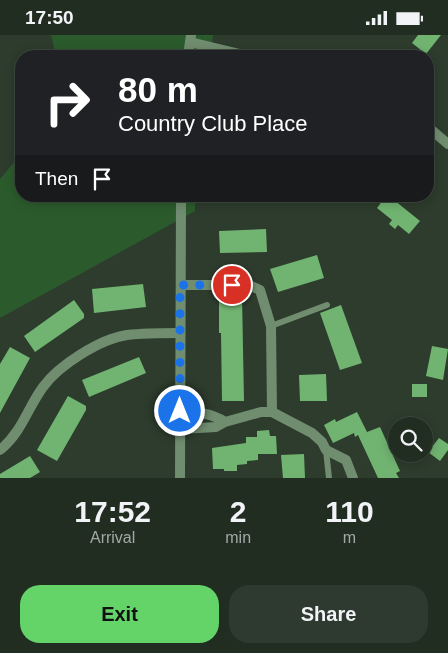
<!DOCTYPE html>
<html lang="en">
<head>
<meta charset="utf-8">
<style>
	body { margin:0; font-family:Arial,sans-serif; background:#2e392f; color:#f1f3f6; height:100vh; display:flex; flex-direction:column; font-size:19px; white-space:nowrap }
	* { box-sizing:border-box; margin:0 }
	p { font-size:16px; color:#a2a8a5 }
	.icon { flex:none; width:28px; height:28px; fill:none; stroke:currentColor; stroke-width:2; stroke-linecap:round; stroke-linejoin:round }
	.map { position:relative; height:443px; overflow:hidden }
	.side { display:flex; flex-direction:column; background:#222d22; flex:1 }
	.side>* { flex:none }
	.guide { position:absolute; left:15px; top:15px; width:419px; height:152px; border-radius:20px; box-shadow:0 2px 12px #0003,0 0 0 1px #3f4940; background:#202124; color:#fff; overflow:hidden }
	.buttons { position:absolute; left:388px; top:382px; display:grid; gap:10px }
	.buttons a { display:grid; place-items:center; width:45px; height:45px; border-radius:50%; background:#222d22; box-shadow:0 2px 12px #0003,0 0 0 1px #3f4940; font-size:25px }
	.pin { position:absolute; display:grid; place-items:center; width:42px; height:42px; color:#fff; margin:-21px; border:2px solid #fff; border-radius:50%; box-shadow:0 1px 5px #0007 }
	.me { position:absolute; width:55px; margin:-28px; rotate:0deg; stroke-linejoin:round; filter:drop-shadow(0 0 4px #0008) }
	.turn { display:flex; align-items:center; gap:18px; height:105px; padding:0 20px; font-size:22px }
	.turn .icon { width:65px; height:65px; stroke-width:2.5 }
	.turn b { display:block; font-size:35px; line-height:42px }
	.then { display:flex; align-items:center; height:48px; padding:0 20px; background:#0003; gap:10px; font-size:19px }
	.eta { display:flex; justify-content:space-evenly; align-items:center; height:85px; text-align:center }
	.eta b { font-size:30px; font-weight:600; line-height:35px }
	.action { display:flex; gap:10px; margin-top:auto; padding:10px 20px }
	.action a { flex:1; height:58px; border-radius:20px; background:#64d468; color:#111; font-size:20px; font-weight:600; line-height:58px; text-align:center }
	.action a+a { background:#2e392f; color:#f1f3f6 }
	.status { display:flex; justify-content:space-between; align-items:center; height:35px; padding:0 25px; background:#222d22; direction:ltr }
	.status svg { height:14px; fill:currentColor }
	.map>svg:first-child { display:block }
</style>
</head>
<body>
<div class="status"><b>17:50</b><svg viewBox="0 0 49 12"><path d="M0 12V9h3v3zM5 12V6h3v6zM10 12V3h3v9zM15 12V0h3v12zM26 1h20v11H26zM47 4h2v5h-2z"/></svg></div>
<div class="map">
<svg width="448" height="443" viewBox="0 0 448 443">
	<rect width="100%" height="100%" fill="#2d3c2d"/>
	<path fill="#2b5b2c" d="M 51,0 L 213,0 L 210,21 L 56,21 Z
		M 21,119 L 21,161 L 195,161 L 195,176 L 0,283 L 0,144 Z"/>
	<path fill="#71b471" d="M 418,0 L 441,0 L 426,19 L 412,8 Z
		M 386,161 L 389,161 L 420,186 L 409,199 L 398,190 L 395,194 L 389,189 L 392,185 L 377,173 Z
		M 266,194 L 267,217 L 220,218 L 219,196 Z
		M 317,220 L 324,243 L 278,257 L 270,234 Z
		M 143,249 L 146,272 L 94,278 L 92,254 Z
		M 219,261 L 242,261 L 244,366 L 222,366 L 221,298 L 219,298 Z
		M 74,265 L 84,279 L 84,283 L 35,317 L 24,301 Z
		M 341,270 L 362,328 L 340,335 L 320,278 Z
		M 432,311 L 448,314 L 443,345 L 426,341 Z
		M 10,312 L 30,323 L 0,378 L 0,329 Z
		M 139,322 L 146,338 L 89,362 L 82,345 Z
		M 326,339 L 327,366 L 300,366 L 299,340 Z
		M 412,349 L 427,349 L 427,362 L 412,362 Z
		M 68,361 L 86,371 L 86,375 L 57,426 L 37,415 Z
		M 357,377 L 367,397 L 380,392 L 400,436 L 396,438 L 399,443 L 378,443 L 358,400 L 355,402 L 354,398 L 333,408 L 324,390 L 335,384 L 336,387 Z
		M 269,395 L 270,401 L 276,401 L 277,419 L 258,419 L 258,425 L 247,426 L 247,429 L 237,430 L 237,436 L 224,436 L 224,434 L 213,434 L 212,413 L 246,408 L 246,402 L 257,402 L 257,396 Z
		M 439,403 L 448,409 L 448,415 L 440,426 L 428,417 Z
		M 304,419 L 305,443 L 283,443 L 281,420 Z
		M 30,421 L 40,437 L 30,443 L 0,443 L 0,439 Z"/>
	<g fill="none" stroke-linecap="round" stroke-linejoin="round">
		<path stroke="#718d70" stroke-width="6" d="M 271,291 L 327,270
			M 326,415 L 329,443"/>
		<path stroke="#718d70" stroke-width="10" d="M 190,7 L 248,21
			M 428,92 L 448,109
			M 181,250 L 249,250 L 260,255 L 271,291 L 272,377
			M 180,376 C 196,377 211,378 225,387
			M 180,394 L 216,392 L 225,387 L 261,377 L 272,377 L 312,398 L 322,407 L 326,415 L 346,425 L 353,443
			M 0,415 C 22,397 27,374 43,352 C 59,330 100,304 127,300 C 144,298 162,298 180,298"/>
		<path stroke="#718d70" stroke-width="10" d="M 188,21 L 191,0
			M 180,443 L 181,161"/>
	</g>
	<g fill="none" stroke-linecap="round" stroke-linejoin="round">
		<path stroke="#1a73e8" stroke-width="9" stroke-dasharray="0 16.2" d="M 180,376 L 180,250 L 232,250"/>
	</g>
</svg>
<div class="buttons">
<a><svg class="icon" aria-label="search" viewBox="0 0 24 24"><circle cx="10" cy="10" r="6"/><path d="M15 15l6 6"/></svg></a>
</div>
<div class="pin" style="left:232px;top:250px;background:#d93025"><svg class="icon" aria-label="arrive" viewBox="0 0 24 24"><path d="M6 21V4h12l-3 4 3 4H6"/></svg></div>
<svg class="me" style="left:180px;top:376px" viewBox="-20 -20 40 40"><circle r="17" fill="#1a73e8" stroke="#fff" stroke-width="3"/><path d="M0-11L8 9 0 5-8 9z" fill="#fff"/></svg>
<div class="guide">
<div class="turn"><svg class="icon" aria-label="right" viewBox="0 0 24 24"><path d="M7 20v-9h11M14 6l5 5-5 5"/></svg><div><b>80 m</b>Country Club Place</div></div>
<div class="then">Then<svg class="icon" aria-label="arrive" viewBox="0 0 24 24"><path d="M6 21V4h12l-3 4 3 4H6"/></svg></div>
</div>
</div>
<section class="side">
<div class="eta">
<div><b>17:52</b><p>Arrival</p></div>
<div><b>2</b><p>min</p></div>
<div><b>110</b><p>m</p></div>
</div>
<div class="action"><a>Exit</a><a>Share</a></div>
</section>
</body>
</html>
